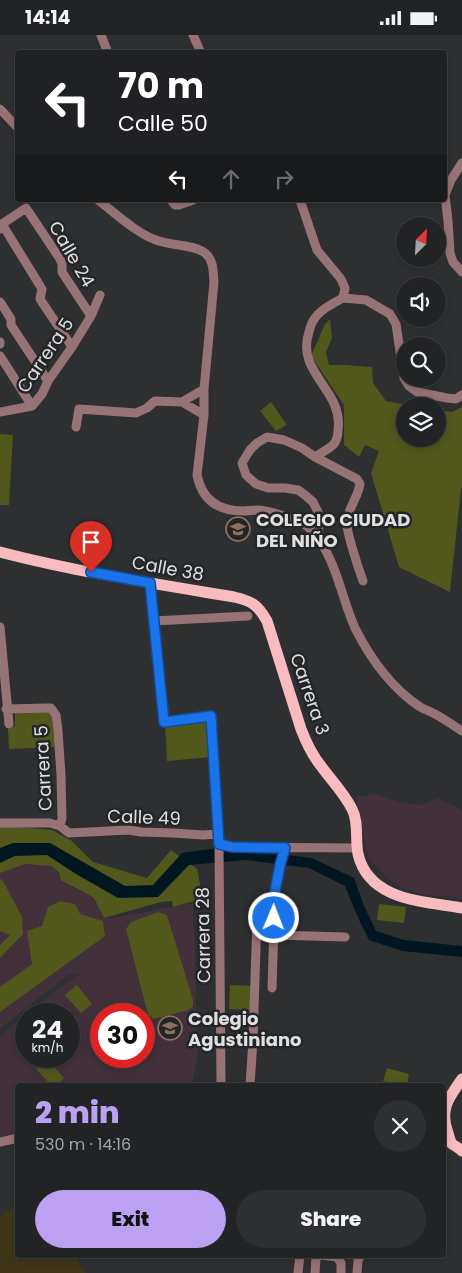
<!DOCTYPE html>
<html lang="en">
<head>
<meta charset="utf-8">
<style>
	body { margin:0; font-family:Poppins,sans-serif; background:#2e2f32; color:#f1f3f6; height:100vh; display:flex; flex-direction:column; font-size:19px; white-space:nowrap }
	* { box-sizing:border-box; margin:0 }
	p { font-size:16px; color:#a2a4a7 }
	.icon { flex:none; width:28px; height:28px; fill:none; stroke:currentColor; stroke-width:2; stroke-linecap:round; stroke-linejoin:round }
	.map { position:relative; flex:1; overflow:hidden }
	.drawer { position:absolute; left:15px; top:1048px; width:431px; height:175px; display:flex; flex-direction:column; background:#222325; border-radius:5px; box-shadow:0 2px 8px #0003,0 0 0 1px #3f4042 }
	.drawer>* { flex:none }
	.hud { position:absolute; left:15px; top:15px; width:432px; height:152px; border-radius:5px; box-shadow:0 2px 8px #0003,0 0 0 1px #3f4042; background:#202124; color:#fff; overflow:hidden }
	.needle { width:32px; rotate:24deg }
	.tools { position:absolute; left:396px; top:182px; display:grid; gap:10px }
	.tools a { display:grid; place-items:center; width:50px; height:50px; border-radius:50%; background:#222325; box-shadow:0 2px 8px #0003,0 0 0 1px #3f4042; font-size:25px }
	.speed { position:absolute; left:15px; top:968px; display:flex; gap:10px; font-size:25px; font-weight:700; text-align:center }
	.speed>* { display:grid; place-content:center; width:65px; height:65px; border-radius:50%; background:#222325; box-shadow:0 2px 8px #0003,0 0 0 1px #3f4042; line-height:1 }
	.speed small { font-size:12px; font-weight:400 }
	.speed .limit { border:8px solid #d22; background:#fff; color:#111 }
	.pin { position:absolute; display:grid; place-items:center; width:42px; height:42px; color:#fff; margin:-51px -21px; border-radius:50% 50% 50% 0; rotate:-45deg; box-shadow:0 0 5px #0007 }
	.pin .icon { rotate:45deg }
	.me { position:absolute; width:55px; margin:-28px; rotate:1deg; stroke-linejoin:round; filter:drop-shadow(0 0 4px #0008) }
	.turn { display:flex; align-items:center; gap:18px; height:105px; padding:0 20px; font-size:22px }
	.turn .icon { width:65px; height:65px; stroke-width:2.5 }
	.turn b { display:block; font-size:35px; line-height:42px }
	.lanes { display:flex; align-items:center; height:48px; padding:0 20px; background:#0003; justify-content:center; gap:25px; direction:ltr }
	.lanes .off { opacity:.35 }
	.round { display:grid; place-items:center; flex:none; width:52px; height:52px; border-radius:26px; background:#2e2f32 }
	.head { display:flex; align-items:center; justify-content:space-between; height:85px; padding:0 20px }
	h1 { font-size:30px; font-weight:800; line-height:38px; color:#bca0f2 }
	.cta { display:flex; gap:10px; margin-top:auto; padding:10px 20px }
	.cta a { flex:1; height:58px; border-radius:30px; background:#bca0f2; color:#111; font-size:20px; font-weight:800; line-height:58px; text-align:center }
	.cta a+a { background:#2e2f32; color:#f1f3f6 }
	.status { display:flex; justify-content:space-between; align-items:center; height:35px; padding:0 25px; background:#222325; direction:ltr }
	.status svg { height:14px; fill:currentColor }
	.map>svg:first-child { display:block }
</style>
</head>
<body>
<div class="status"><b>14:14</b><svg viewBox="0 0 49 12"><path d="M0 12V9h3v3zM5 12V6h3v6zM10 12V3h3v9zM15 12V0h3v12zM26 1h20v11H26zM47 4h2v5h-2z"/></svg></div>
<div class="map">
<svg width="462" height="1238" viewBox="0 0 462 1238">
	<rect width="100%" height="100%" fill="#2d2f31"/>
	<path fill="#42303a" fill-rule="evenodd" d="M 375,759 L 403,768 L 420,770 L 438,763 L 462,775 L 462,863 L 423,860 L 403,854 L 386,842 L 369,824 L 365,810 L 356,762 Z
		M 25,829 L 51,831 L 72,852 L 94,863 L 104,883 L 112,883 L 193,868 L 198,1018 L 192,1050 L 18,1050 L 17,1101 L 0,1105 L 0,1001 L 26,979 L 26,1021 L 69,1021 L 69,979 L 26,979 L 79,939 L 68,940 L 0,994 L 0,838 ZM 101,979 L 144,979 L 144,1021 L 101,1021 Z"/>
	<path fill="#52571c" d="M 330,284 L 332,303 L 326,317 L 329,330 L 346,330 L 372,332 L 373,348 L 386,366 L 412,371 L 405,371 L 405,404 L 438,404 L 438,375 L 452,377 L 462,372 L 462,453 L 461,453 L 450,557 L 399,532 L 371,438 L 379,416 L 365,410 L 359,422 L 344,410 L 344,370 L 311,321 L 325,289 Z
		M 271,367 L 287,390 L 276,396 L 260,376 Z
		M 0,399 L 13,400 L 9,470 L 0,470 Z
		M 15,675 L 51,676 L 55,712 L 9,714 L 8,694 L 15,691 Z
		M 209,683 L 212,722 L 167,726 L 165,689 Z
		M 0,790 L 52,795 L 72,806 L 93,827 L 147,843 L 171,815 L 197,834 L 200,849 L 198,865 L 173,872 L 172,866 L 161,867 L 104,883 L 94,863 L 61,845 L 59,837 L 51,831 L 25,829 L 0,838 Z
		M 2,844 L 22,882 L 23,899 L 0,923 L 0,910 L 10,900 L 0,896 L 0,845 Z
		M 60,866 L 75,869 L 80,879 L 103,886 L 105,901 L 0,977 L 0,952 L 32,929 L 27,896 L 42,891 L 48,872 Z
		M 379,869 L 406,872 L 404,888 L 377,885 Z
		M 158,877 L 167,880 L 193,965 L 193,971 L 189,975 L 153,984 L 148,980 L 126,894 L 131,887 Z
		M 77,950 L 92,969 L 81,978 L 65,960 Z
		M 230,950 L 252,951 L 251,975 L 229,974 Z
		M 47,1024 L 64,1043 L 57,1050 L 51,1050 L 36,1034 Z
		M 387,1033 L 409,1039 L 407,1050 L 398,1050 L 383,1046 Z"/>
	<path fill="#3e3616" d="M 17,1170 L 18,1220 L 74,1220 L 86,1238 L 0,1238 L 0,1181 Z"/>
	<path fill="#001722" d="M 13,808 L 50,808 L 125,851 L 153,850 L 182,818 L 218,813 L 248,815 L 312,823 L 354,843 L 365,873 L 376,896 L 404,905 L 462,911 L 462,922 L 402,916 L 369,905 L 360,887 L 345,851 L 309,833 L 246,825 L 189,830 L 158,862 L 118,863 L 76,839 L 47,820 L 15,821 L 0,828 L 0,813 Z"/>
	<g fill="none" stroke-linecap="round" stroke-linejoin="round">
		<path stroke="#987376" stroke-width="9" d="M 101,0 L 108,18
			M 193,0 L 201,18
			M 0,74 L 18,93
			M 462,128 L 451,145 L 445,160 L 448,186 L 450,218 L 453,227 L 462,237
			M 98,165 C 115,178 136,198 156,205 C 171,211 193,209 205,218 C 214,225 213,237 214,247 L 204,354 L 204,380 L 197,440 C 202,465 218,476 243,476 C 248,476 253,475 258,475 C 271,476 282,480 294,485 C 300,488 306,489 310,494 C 337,522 340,560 355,593 C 370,623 392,653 420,672 C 424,674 429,676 433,678 C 443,683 453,690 462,696
			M 171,165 L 175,170 L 179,170 L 193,165
			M 300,165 L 317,215 L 341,244 L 345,253 L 343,263 C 332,269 319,275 313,286 C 311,289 310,293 309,297 C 295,338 344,355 338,395 C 338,400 337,405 334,409 C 329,414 321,418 315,422
			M 2,189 L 42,254 L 40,264 L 72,312
			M 0,194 L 2,189 L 26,173 L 60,224 L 62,229 L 62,237 L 91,281
			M 343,263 L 366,265 L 390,279 L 396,289 L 404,343 L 409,351 L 417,357 L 447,363 L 456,364 L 462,360
			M 0,267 L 11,284 L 11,290 L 48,346
			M 0,307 L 0,309
			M 0,321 L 32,371
			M 182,367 L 204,354
			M 0,377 L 32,371 L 42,359 L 48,346 L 72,312 L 91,281 L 100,260
			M 76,392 L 79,374 L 136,378 L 147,373 L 155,366 L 182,367 L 204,380
			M 319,503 L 318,477 L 313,467 L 305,460 L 298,455 L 285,453 L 268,453 L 256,449 L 246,440 L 242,428 L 250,415 L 257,408 L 267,402 L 284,405 L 302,413 L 315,422 L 357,444 L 360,449 C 358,462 349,472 347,485 C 345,494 359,535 363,546
			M 150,548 L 164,687 L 211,681 L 219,809 L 221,1050
			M 154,586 L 248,581
			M 0,592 L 9,689
			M 6,674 L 47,673 L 51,673 L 56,680 L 58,696 L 61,740 L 62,783 L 60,791
			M 0,788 L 50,788 L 60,791 L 69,798 L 129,795 L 141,797 L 173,798 L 203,800 L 218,799
			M 219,809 L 232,812 L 357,813
			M 274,900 L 345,902
			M 272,953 L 275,857 L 280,830 L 285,813
			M 250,1050 L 253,1005 L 257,882
			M 0,1107 L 18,1103
			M 321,1220 L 337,1222 L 341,1228 L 341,1238
			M 298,1238 L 300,1220
			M 315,1238 L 316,1223 L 320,1220
			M 357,1238 L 358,1226 L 360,1220"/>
		<path stroke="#f8bbc0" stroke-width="11" d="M 0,517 C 77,537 156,549 234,562 C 252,566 258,570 267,586 L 301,694 C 306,707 312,720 321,731 C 331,745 344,758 352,774 C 359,787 355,804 358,819 C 369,866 423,866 462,873
			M 462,1044 C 449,1062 439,1075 448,1098 C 449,1101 450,1106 452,1109 C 455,1111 459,1113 462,1116"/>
	</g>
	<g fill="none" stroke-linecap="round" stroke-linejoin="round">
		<g stroke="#114b97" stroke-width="12">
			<path id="route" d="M 91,537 L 150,548 L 164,687 L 211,681 L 219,809 L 232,812 L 285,813 L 280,830 L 275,857 L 274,883"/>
		</g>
		<use href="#route" stroke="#1a73e8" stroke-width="9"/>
	</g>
	<defs>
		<g id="school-ring" transform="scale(1.25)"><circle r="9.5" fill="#232527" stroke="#8d6e63" stroke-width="1.5"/><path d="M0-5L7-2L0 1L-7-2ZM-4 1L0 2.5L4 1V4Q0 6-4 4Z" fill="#8d6e63"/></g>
	</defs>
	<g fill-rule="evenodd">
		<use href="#school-ring" x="238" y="494"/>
		<use href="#school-ring" x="170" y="993"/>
	</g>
	<g text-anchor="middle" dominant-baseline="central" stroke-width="5" stroke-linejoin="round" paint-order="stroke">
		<g font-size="18" fill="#dee0e1" stroke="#232527">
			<text transform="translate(72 219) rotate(60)">Calle 24</text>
			<text transform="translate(45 320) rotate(-56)">Carrera 5</text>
			<text transform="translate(168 533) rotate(10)">Calle 38</text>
			<text transform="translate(310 659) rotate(71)">Carrera 3</text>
			<text transform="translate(43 733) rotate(-93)">Carrera 5</text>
			<text transform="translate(144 782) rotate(2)">Calle 49</text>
			<text transform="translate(203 900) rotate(-91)">Carrera 28</text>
		</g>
		<g font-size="18" font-weight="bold" fill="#dee0e1" stroke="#232527" text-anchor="start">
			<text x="256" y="484">COLEGIO CIUDAD<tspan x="256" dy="21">DEL NIÑO</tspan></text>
			<text x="188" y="983">Colegio<tspan x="188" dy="21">Agustiniano</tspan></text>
		</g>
	</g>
</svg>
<div class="tools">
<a><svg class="needle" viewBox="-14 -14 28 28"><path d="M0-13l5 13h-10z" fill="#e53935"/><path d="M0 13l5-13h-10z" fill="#a2a4a7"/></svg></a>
<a><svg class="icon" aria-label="sound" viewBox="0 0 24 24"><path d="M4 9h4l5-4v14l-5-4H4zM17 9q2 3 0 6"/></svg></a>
<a><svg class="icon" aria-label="search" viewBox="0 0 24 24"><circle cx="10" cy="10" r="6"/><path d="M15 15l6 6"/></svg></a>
<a><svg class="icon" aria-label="layers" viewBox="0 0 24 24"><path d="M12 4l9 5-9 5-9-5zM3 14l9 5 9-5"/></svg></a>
</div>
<div class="speed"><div>24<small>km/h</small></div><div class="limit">30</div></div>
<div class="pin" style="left:91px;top:537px;background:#d93025"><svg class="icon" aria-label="arrive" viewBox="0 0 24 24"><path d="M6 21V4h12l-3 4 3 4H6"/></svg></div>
<svg class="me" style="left:274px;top:883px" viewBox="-20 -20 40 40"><circle r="17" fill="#1a73e8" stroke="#fff" stroke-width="3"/><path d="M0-11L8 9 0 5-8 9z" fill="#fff"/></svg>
<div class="hud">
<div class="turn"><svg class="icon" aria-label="left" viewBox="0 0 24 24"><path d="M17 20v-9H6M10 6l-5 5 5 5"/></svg><div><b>70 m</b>Calle 50</div></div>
<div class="lanes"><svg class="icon" aria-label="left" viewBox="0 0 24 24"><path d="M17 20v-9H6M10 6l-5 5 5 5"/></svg><svg class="icon off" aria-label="ahead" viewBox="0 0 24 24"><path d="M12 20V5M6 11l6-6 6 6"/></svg><svg class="icon off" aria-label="right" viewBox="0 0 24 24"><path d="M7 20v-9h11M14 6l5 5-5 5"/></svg></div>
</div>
<section class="drawer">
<div class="head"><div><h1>2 min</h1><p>530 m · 14:16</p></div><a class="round"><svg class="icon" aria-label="close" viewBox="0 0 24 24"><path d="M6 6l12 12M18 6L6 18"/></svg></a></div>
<div class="cta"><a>Exit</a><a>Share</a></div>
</section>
</div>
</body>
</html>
